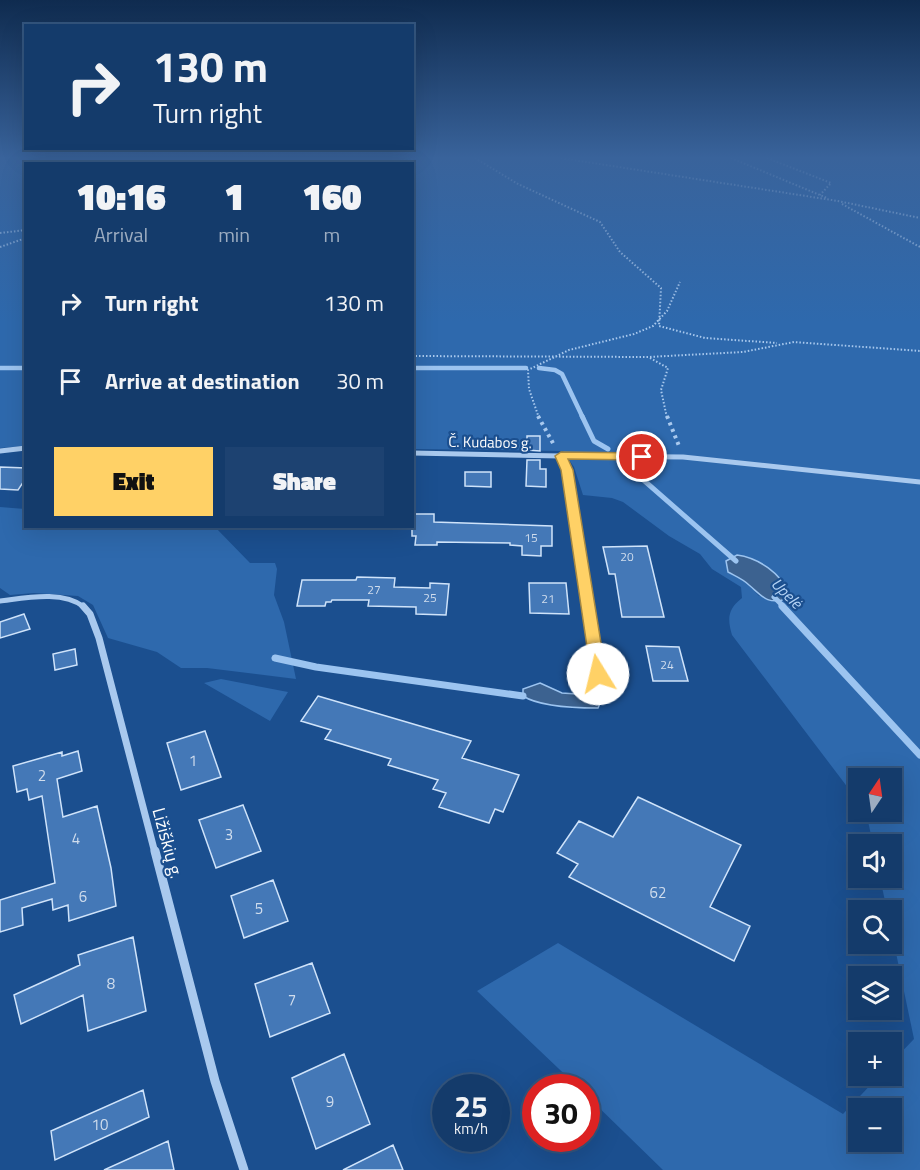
<!DOCTYPE html>
<html lang="en">
<head>
<meta charset="utf-8">
<style>
	body { margin:0; font-family:"Titillium Web",sans-serif; background:#1d4271; color:#f1f3f6; height:100vh; display:flex; flex-direction:column; font-size:22px; white-space:nowrap }
	* { box-sizing:border-box; margin:0 }
	p { font-size:20px; color:#9dadc1 }
	.icon { flex:none; width:33px; height:33px; fill:none; stroke:currentColor; stroke-width:2; stroke-linecap:round; stroke-linejoin:round }
	.map { position:relative; flex:1; overflow:hidden }
	.sheet { position:absolute; left:24px; top:162px; width:390px; height:366px; display:flex; flex-direction:column; background:#143b6b; border-radius:0px; box-shadow:0 6px 24px #0002,0 0 0 2px #33557e }
	.sheet>* { flex:none }
	.banner { position:absolute; left:24px; top:24px; width:390px; height:126px; border-radius:0px; box-shadow:0 6px 24px #0002,0 0 0 2px #33557e; background:#143b6b; color:#f1f3f6; overflow:hidden }
	.needle { width:39px; rotate:13deg }
	.controls { position:absolute; left:848px; top:768px; display:grid; gap:12px }
	.controls a { display:grid; place-items:center; width:54px; height:54px; border-radius:0px; background:#143b6b; box-shadow:0 6px 24px #0002,0 0 0 2px #33557e; font-size:30px }
	.speed { position:absolute; left:432px; top:1074px; display:flex; gap:12px; font-size:30px; font-weight:700; text-align:center }
	.speed>* { display:grid; place-content:center; width:78px; height:78px; border-radius:50%; background:#143b6b; box-shadow:0 6px 24px #0002,0 0 0 2px #33557e; line-height:1 }
	.speed small { font-size:15px; font-weight:400 }
	.speed .limit { border:9px solid #d22; background:#fff; color:#111 }
	.pin { position:absolute; display:grid; place-items:center; width:51px; height:51px; color:#fff; margin:-26px; border:3px solid #fff; border-radius:50%; box-shadow:0 2px 6px #0007 }
	.me { position:absolute; width:66px; margin:-33px; rotate:351deg; stroke-linejoin:round; filter:drop-shadow(0 0 4px #0008) }
	.turn { display:flex; align-items:center; gap:21px; height:126px; padding:0 30px; font-size:27px }
	.turn .icon { width:78px; height:78px; stroke-width:2.5 }
	.turn b { display:block; font-size:42px; line-height:51px }
	.eta { display:flex; justify-content:space-evenly; align-items:center; height:102px; text-align:center }
	.eta b { font-size:36px; font-weight:800; line-height:42px }
	.action { display:flex; gap:12px; margin-top:auto; padding:12px 30px }
	.action a { flex:1; height:69px; border-radius:0px; background:#ffd166; color:#111; font-size:24px; font-weight:800; line-height:69px; text-align:center }
	.action a+a { background:#1d4271; color:#f1f3f6 }
	ul { padding:0; list-style:none }
	li { display:flex; align-items:center; gap:18px; height:78px; padding:0 30px }
	li div { flex:1 }
	li b { display:block; font-size:22px }
	li em { font-style:normal }
	.map>svg:first-child { display:block }
</style>
</head>
<body>
<div class="map">
<svg width="920" height="1170" viewBox="0 0 920 1170">
	<rect width="100%" height="100%" fill="#1b4f8f"/>
	<path fill="#2e69ad" fill-rule="evenodd" d="M 0,158 L 920,158 L 920,1170 L 663,1170 L 587,1096 L 586,1088 L 578,1087 L 477,991 L 558,943 L 843,1114 L 879,1076 L 891,1076 L 891,1063 L 914,1039 L 891,929 L 891,910 L 887,910 L 880,878 L 891,878 L 891,844 L 873,844 L 866,812 L 891,812 L 891,778 L 858,778 L 858,801 L 732,635 C 727,618 728,609 742,598 L 741,587 L 712,569 L 700,554 L 669,536 L 623,502 L 612,498 L 583,495 L 574,467 L 563,451 L 413,449 L 412,164 L 26,164 L 25,446 L 0,448 ZM 742,556 L 757,561 L 784,582 L 759,596 L 744,580 ZM 858,1108 L 891,1108 L 891,1142 L 858,1142 Z
		M 0,507 L 25,509 L 26,526 L 215,527 L 250,563 L 275,563 L 277,569 L 274,595 L 284,622 L 296,679 L 207,668 L 181,668 L 157,652 L 108,638 L 93,605 L 78,596 L 34,593 L 10,595 L 0,588 Z
		M 221,679 L 288,692 L 270,721 L 204,683 Z"/>
	<path fill="#3c6290" stroke="#9cc4f0" stroke-width="1.5" d="M 737,555 C 759,558 780,573 789,593 L 786,599 C 767,605 762,596 749,585 C 743,579 735,576 728,572 L 726,561 Z
		M 540,683 L 562,693 L 591,695 L 601,701 L 598,708 C 578,708 540,707 523,696 L 523,689 Z"/>
	<g fill="none" stroke-linecap="round" stroke-linejoin="round">
		<path stroke="#9cc4f0" stroke-width="4.5" d="M 0,368 L 26,368
			M 412,368 L 526,368
			M 539,368 L 555,370 L 562,374 L 583,418"/>
		<path stroke="#9cc4f0" stroke-width="5" d="M 582,416 L 594,441 L 608,449
			M 624,463 L 736,561
			M 774,597 L 784,607"/>
		<path stroke="#9cc4f0" stroke-width="7" d="M 782,606 L 920,755
			M 275,658 L 316,667 L 523,696"/>
	</g>
	<path fill="#4478b7" stroke="#cfe3fa" stroke-width="1.5" d="M 527,436 L 540,436 L 540,451 L 527,450 Z
		M 527,460 L 540,460 L 540,469 L 546,469 L 546,487 L 526,486 Z
		M 0,467 L 26,468 L 26,478 L 18,490 L 0,489 Z
		M 465,472 L 491,472 L 491,487 L 465,486 Z
		M 412,514 L 434,514 L 434,522 L 552,526 L 552,546 L 541,546 L 541,556 L 522,555 L 522,546 L 510,545 L 510,543 L 437,542 L 437,545 L 415,545 L 416,536 L 412,536 Z
		M 647,546 L 664,617 L 622,617 L 615,574 L 609,574 L 603,547 Z
		M 357,577 L 395,578 L 394,587 L 430,588 L 430,583 L 449,584 L 446,615 L 416,614 L 416,607 L 368,606 L 369,600 L 332,600 L 331,602 L 326,602 L 325,606 L 297,606 L 302,580 L 356,580 Z
		M 529,583 L 566,583 L 569,614 L 530,613 Z
		M 24,614 L 30,629 L 0,638 L 0,622 Z
		M 646,646 L 679,647 L 688,681 L 653,681 Z
		M 75,649 L 77,665 L 55,670 L 53,654 Z
		M 318,696 L 471,741 L 462,758 L 519,775 L 503,812 L 495,809 L 489,823 L 439,807 L 446,793 L 433,789 L 438,780 L 388,765 L 391,759 L 325,739 L 331,730 L 301,721 Z
		M 205,731 L 221,777 L 181,790 L 167,743 Z
		M 78,751 L 82,771 L 57,779 L 63,817 L 97,806 L 111,868 L 116,906 L 69,921 L 68,905 L 53,910 L 52,899 L 22,908 L 23,925 L 0,932 L 0,900 L 55,883 L 42,796 L 29,800 L 27,789 L 17,792 L 13,766 L 62,752 L 62,756 Z
		M 638,797 L 741,845 L 710,907 L 750,926 L 734,961 L 569,877 L 578,864 L 557,853 L 579,821 L 613,837 Z
		M 243,805 L 261,851 L 216,868 L 199,820 Z
		M 273,880 L 288,921 L 244,938 L 231,896 Z
		M 133,937 L 146,1011 L 88,1031 L 83,995 L 21,1024 L 14,995 L 80,965 L 78,955 Z
		M 312,963 L 330,1013 L 270,1037 L 255,984 Z
		M 344,1054 L 370,1124 L 316,1149 L 292,1078 Z
		M 143,1090 L 149,1117 L 55,1160 L 51,1131 Z
		M 168,1141 L 174,1170 L 104,1170 Z
		M 393,1145 L 403,1170 L 343,1170 Z"/>
	<g fill="none" stroke-linecap="round" stroke-linejoin="round">
		<path stroke="#a9c9ee" stroke-width="2" stroke-dasharray="1.5 2" stroke-linecap="butt" d="M 475,158 L 518,184 L 600,222 L 620,252 L 661,288 L 659,326 L 705,338 L 777,343
			M 561,158 L 838,201 L 920,218
			M 731,158 L 827,198
			M 767,158 L 831,183 L 820,195
			M 373,164 L 419,158
			M 842,204 L 920,247
			M 0,233 L 26,230
			M 0,247 L 26,238
			M 412,356 L 648,357 L 743,352 L 794,342 L 920,351
			M 650,358 L 668,368 L 661,390 L 667,418
			M 539,418 L 529,389 L 528,370 L 569,350 L 634,334 L 653,326 L 667,311 L 680,282"/>
		<path stroke="#a9c9ee" stroke-width="4" stroke-dasharray="3 4" stroke-linecap="butt" d="M 538,416 L 554,445
			M 667,416 L 679,446"/>
		<path stroke="#a9c9ee" stroke-width="5" d="M 0,451 L 26,448
			M 412,453 L 561,456 L 567,470 L 588,607
			M 561,456 L 683,457 L 920,482
			M 0,601 C 25,598 63,590 84,607"/>
		<path stroke="#a9c9ee" stroke-width="7" d="M 83,606 L 90,614 L 99,638 L 155,853
			M 588,606 L 598,674"/>
		<path stroke="#a9c9ee" stroke-width="9" d="M 155,851 L 215,1081 L 244,1170"/>
	</g>
	<linearGradient id="sky" x2="0" y2="1"><stop stop-color="#0f2b4f"/><stop offset="0.49" stop-color="#39639b"/><stop offset="1" stop-color="#39639b" stop-opacity="0"/></linearGradient>
	<rect width="920" height="322" fill="url(#sky)"/>
	<path fill="#ffd166" stroke="#a68842" stroke-width="1.5" d="M 561,452 L 642,453 L 648,457 L 642,460 L 568,459 L 573,470 L 606,674 L 598,680 L 591,674 L 561,470 L 555,456 Z"/>
	<g text-anchor="middle" dominant-baseline="central" stroke-width="4.5" stroke-linejoin="round" paint-order="stroke">
		<g font-size="12" fill="#d0dded">
			<text x="531" y="537">15</text>
			<text x="627" y="556">20</text>
			<text x="374" y="589">27</text>
			<text x="430" y="597">25</text>
			<text x="548" y="598">21</text>
			<text x="667" y="664">24</text>
		</g>
		<g font-size="15" fill="#fff" stroke="#1b4f8f">
			<text transform="translate(490 442) rotate(1)">Č. Kudabos g.</text>
		</g>
		<g font-size="15" fill="#d0dded">
			<text x="193" y="760">1</text>
			<text x="42" y="775">2</text>
			<text x="229" y="834">3</text>
			<text x="76" y="838">4</text>
			<text x="658" y="892">62</text>
			<text x="83" y="896">6</text>
			<text x="259" y="908">5</text>
			<text x="111" y="983">8</text>
			<text x="292" y="999">7</text>
			<text x="330" y="1101">9</text>
			<text x="100" y="1124">10</text>
		</g>
		<g font-size="16" font-style="italic" fill="#b5d3f5" stroke="#1b4f8f">
			<text transform="translate(787 593) rotate(45)">Upelė</text>
		</g>
		<g font-size="18" fill="#fff" stroke="#1b4f8f">
			<text transform="translate(168 843) rotate(75)">Ližiškių g.</text>
		</g>
	</g>
</svg>
<div class="controls">
<a><svg class="needle" viewBox="-14 -14 28 28"><path d="M0-13l5 13h-10z" fill="#e53935"/><path d="M0 13l5-13h-10z" fill="#9dadc1"/></svg></a>
<a><svg class="icon" aria-label="sound" viewBox="0 0 24 24"><path d="M4 9h4l5-4v14l-5-4H4zM17 9q2 3 0 6"/></svg></a>
<a><svg class="icon" aria-label="search" viewBox="0 0 24 24"><circle cx="10" cy="10" r="6"/><path d="M15 15l6 6"/></svg></a>
<a><svg class="icon" aria-label="layers" viewBox="0 0 24 24"><path d="M12 4l9 5-9 5-9-5zM3 14l9 5 9-5"/></svg></a>
<a>+</a>
<a>−</a>
</div>
<div class="speed"><div>25<small>km/h</small></div><div class="limit">30</div></div>
<div class="pin" style="left:642px;top:457px;background:#d93025"><svg class="icon" aria-label="arrive" viewBox="0 0 24 24"><path d="M6 21V4h12l-3 4 3 4H6"/></svg></div>
<svg class="me" style="left:598px;top:674px" viewBox="-20 -20 40 40"><circle r="19" fill="#fff"/><path d="M0-13L10 11 0 6-10 11z" fill="#ffd166"/></svg>
<div class="banner">
<div class="turn"><svg class="icon" aria-label="right" viewBox="0 0 24 24"><path d="M7 20v-9h11M14 6l5 5-5 5"/></svg><div><b>130 m</b>Turn right</div></div>
</div>
<section class="sheet">
<div class="eta">
<div><b>10:16</b><p>Arrival</p></div>
<div><b>1</b><p>min</p></div>
<div><b>160</b><p>m</p></div>
</div>
<ul>
<li><svg class="icon" aria-label="right" viewBox="0 0 24 24"><path d="M7 20v-9h11M14 6l5 5-5 5"/></svg><div><b>Turn right</b></div><em>130 m</em></li>
<li><svg class="icon" aria-label="arrive" viewBox="0 0 24 24"><path d="M6 21V4h12l-3 4 3 4H6"/></svg><div><b>Arrive at destination</b></div><em>30 m</em></li>
</ul>
<div class="action"><a>Exit</a><a>Share</a></div>
</section>
</div>
</body>
</html>
